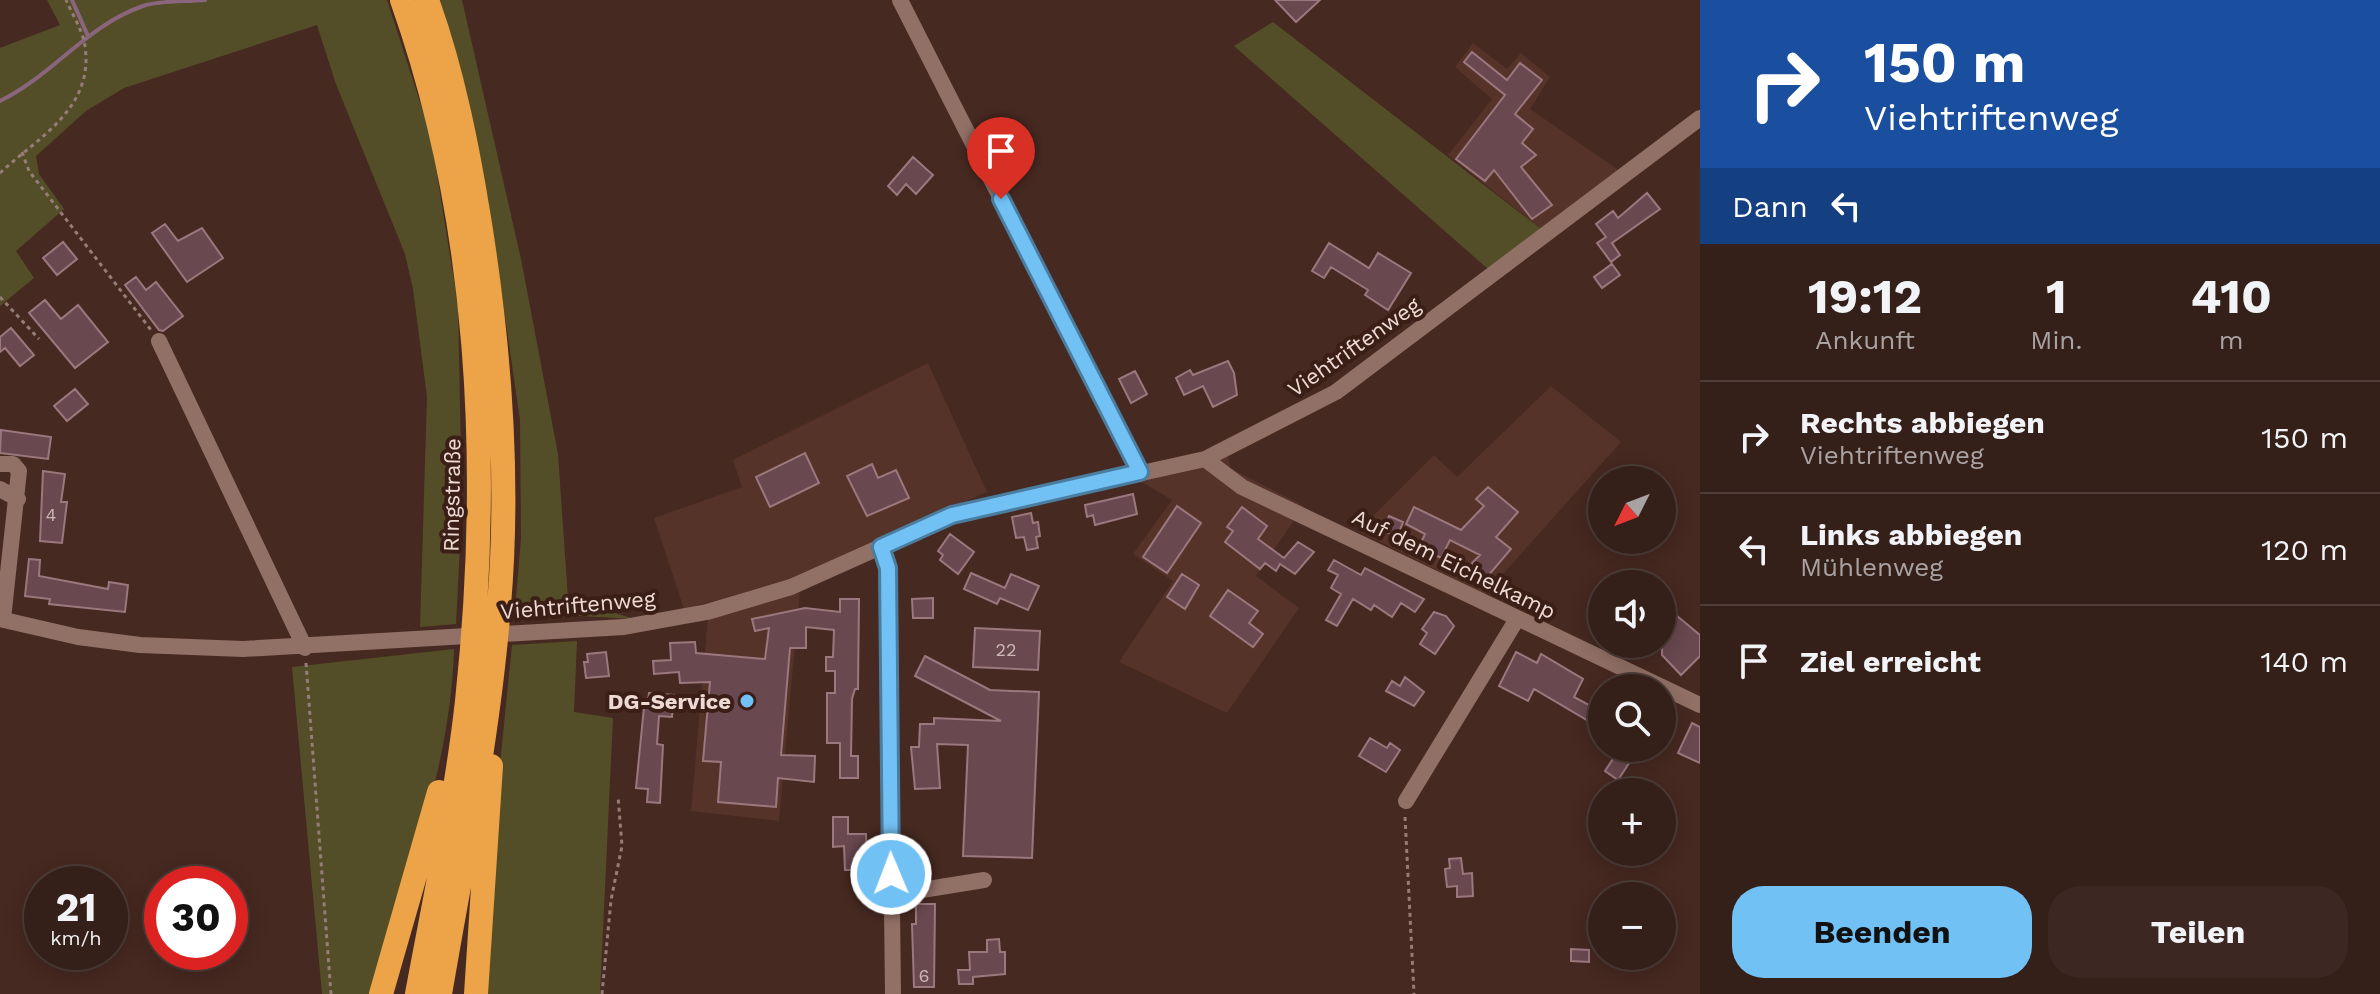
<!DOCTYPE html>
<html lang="de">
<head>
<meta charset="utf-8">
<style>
	body { margin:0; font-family:"Work Sans",sans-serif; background:#3c2722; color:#f1f3f6; height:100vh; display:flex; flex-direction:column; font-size:30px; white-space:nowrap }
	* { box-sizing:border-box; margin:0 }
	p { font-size:26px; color:#a9a2a2 }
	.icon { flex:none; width:44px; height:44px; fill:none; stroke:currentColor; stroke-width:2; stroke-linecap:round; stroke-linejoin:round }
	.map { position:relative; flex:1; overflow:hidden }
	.drawer { display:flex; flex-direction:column; background:#341f19; width:680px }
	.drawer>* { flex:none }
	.hud { background:#1a4fa0; color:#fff; overflow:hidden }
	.needle { width:52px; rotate:228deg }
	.controls { position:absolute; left:1588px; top:466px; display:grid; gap:16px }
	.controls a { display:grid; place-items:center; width:88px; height:88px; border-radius:50%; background:#341f19; box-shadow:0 4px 20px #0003,0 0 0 2px #4e3d38; font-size:40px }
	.speed { position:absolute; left:24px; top:866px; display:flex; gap:16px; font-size:40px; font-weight:700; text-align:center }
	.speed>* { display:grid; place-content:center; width:104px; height:104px; border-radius:50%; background:#341f19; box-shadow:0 4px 20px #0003,0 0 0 2px #4e3d38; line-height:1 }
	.speed small { font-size:20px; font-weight:400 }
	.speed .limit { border:12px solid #d22; background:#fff; color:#111 }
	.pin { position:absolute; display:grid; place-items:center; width:68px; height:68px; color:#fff; margin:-82px -34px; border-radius:50% 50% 50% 0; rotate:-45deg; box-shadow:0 0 8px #0007 }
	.pin .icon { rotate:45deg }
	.me { position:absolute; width:88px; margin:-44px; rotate:359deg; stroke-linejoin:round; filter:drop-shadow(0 0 6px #0008) }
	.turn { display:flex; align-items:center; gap:28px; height:168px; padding:0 32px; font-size:36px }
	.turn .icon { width:104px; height:104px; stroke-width:2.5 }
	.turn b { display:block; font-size:56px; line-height:68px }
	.then { display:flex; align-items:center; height:76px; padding:0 32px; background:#0003; gap:16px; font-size:30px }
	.eta { display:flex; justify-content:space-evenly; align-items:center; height:136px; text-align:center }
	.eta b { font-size:48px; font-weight:700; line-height:56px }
	.primary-button { display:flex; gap:16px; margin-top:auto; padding:16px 32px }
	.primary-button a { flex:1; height:92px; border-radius:32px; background:#72c1f5; color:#111; font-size:32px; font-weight:700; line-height:92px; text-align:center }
	.primary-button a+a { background:#3c2722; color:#f1f3f6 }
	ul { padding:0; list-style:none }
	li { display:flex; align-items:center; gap:24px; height:112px; padding:0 32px; border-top:2px solid #4e3d38 }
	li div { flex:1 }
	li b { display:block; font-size:30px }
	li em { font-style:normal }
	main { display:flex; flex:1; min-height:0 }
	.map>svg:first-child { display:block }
</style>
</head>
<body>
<main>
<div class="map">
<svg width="1700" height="994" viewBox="0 0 1700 994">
	<rect width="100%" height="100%" fill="#462921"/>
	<path fill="#553329" d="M 1473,43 L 1507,69 L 1521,53 L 1550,77 L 1530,109 L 1620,171 L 1541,229 L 1448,155 L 1492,99 L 1455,67 Z
		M 928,363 L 987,492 L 791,580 L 684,609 L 654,518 L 742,487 L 733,460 Z
		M 1551,386 L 1621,442 L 1485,594 L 1358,531 L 1434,455 L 1457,477 Z
		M 1228,456 L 1230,468 L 1304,506 L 1256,576 L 1299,608 L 1227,713 L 1119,662 L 1173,581 L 1133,554 L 1172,500 L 1140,481 Z
		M 800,590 L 779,821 L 691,811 L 708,616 Z"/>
	<path fill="#544e28" d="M 47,0 L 387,0 L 431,136 L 458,306 L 462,505 L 456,624 L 420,627 L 427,397 L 413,289 L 405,254 L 336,84 L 317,25 L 124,88 L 86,111 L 36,156 L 39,174 L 64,209 L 16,251 L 34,278 L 0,306 L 0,48 L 60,25 Z
		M 440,0 L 462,0 L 521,259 L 558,454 L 568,598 L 634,619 L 580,616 L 514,621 L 521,538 L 520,420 L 488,199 Z
		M 1273,22 L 1541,229 L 1488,269 L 1234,46 Z
		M 577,641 L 574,712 L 613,718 L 600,994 L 486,994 L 497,794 L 512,645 Z
		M 454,649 C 451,767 405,882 371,994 L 322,994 L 292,667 Z"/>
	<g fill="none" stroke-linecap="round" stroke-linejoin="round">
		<path stroke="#8a657d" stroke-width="4" d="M 72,0 L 88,36
			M 0,101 C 52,76 87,25 143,6 C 161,0 186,2 205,0"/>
	</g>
	<path fill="#69484f" stroke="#9b777e" stroke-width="2" d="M 1275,0 L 1320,0 L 1296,22 Z
		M 1472,52 L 1507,80 L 1520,63 L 1542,80 L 1515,114 L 1533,129 L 1522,143 L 1536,155 L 1521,167 L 1552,205 L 1532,219 L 1494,170 L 1485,181 L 1456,159 L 1505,95 L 1464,62 Z
		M 913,157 L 933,175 L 916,194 L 906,184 L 897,195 L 888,186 Z
		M 1647,193 L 1660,209 L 1612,243 L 1620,255 L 1611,262 L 1597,243 L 1606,237 L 1596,224 L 1613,211 L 1618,218 Z
		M 165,224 L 178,241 L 202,228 L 223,258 L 187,282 L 152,233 Z
		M 63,242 L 77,259 L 57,275 L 43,258 Z
		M 1329,243 L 1369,268 L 1378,253 L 1411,273 L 1388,310 L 1365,295 L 1368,290 L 1331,267 L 1324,278 L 1312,271 Z
		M 1612,264 L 1620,275 L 1602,288 L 1594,277 Z
		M 136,277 L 146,290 L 156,282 L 183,316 L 163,331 L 159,330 L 125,285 Z
		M 45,300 L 61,319 L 78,305 L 108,342 L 75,368 L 29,313 Z
		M 11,328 L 34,355 L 20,366 L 5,348 L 0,352 L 0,337 Z
		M 1228,361 L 1234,373 L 1237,395 L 1213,407 L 1203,386 L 1184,395 L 1176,378 L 1190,370 L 1193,375 Z
		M 1135,371 L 1147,394 L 1131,403 L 1119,379 Z
		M 75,389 L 88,404 L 67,421 L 54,406 Z
		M 1,430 L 51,437 L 48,459 L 0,453 Z
		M 805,453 L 819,483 L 770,507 L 756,477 Z
		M 872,464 L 878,478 L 896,470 L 909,498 L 867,516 L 847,476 Z
		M 43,471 L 65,474 L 61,502 L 67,502 L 62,543 L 40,541 Z
		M 1488,487 L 1518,512 L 1496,537 L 1511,549 L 1487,577 L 1472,563 L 1480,555 L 1450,540 L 1441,558 L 1419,547 L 1425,534 L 1406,524 L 1414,507 L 1461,530 L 1484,506 L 1476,499 Z
		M 1133,494 L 1137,514 L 1095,525 L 1093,515 L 1087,517 L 1085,505 Z
		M 1177,506 L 1201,523 L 1167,573 L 1143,557 Z
		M 1242,507 L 1267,526 L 1258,539 L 1284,558 L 1298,542 L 1314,552 L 1295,574 L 1280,564 L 1276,571 L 1265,563 L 1260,569 L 1225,542 L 1233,531 L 1227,527 Z
		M 1031,513 L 1033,523 L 1038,522 L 1040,536 L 1036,537 L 1038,548 L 1027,550 L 1024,537 L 1016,538 L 1012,517 Z
		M 1389,516 L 1403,522 L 1397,537 L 1384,531 Z
		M 950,534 L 974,552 L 958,574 L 940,560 L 943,555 L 938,551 Z
		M 29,559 L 40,560 L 39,576 L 108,589 L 109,582 L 128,585 L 125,612 L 49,604 L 50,599 L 25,596 Z
		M 1334,560 L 1361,575 L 1365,568 L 1424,599 L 1415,612 L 1401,603 L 1392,617 L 1374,605 L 1371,610 L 1353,599 L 1337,626 L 1326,620 L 1341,594 L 1331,588 L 1338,575 L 1328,570 Z
		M 971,573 L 1005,588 L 1011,574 L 1039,586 L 1028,610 L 1000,598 L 997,604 L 964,589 Z
		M 1182,574 L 1199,585 L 1185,609 L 1167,597 Z
		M 1228,590 L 1258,611 L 1249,623 L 1263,634 L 1253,647 L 1210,616 Z
		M 933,598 L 933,618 L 913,618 L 912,599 Z
		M 840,599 L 859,599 L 858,689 L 855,689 L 852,699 L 851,756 L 858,756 L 858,778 L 840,778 L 840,743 L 827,743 L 827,693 L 835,693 L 835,671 L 826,671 L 826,657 L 833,657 L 834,630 L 806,627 L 806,648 L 790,648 L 781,755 L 815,756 L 814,782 L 778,778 L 776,807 L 718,802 L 721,762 L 703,761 L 710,682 L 680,683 L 679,672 L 654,674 L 653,661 L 671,660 L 670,643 L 695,642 L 696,653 L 765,659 L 769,628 L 755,631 L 752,619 L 805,608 L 840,612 Z
		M 1434,612 L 1446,616 L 1454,626 L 1435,654 L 1420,644 L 1427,633 L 1422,629 Z
		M 1662,615 L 1671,620 L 1676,615 L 1700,635 L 1700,656 L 1681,675 L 1662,655 Z
		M 975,628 L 1040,631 L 1038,670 L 973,667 Z
		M 606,652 L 609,676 L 586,678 L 584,662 L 588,662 L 587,654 Z
		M 1516,652 L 1537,663 L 1541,654 L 1583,679 L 1574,697 L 1602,712 L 1602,729 L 1534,689 L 1528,701 L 1499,686 Z
		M 925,656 L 990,690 L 1039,692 L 1032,858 L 963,856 L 968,745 L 937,744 L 940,788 L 915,789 L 911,747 L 919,747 L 920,724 L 934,724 L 934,718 L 1001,721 L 915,676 Z
		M 1405,677 L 1424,692 L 1414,706 L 1386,691 L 1392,681 L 1400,686 Z
		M 649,693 L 674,695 L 672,717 L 659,716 L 657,744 L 663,745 L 660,803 L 647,802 L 648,789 L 636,788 L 644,707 L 647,708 Z
		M 1692,723 L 1700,727 L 1700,763 L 1678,753 Z
		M 1370,738 L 1387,748 L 1390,743 L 1400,750 L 1386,772 L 1359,756 Z
		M 1620,748 L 1639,748 L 1618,780 L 1605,771 Z
		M 833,817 L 848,817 L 848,834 L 866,834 L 867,870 L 845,870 L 844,846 L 833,847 Z
		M 1461,858 L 1463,874 L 1472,873 L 1473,896 L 1457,897 L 1457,886 L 1447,887 L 1445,869 L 1450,868 L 1449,859 Z
		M 916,904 L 935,904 L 934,987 L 914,987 L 912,924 L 916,924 Z
		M 999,939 L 1000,952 L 1005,952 L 1005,974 L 973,977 L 973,984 L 959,984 L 958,970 L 970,970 L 969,952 L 987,952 L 987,940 Z
		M 1571,949 L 1589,950 L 1589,962 L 1571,961 Z"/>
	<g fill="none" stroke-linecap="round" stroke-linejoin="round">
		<path stroke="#967d77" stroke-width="3" stroke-dasharray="4 4" stroke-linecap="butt" d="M 22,152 L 29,171 L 151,330
			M 0,173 C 40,136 94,108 85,46 C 83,31 72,14 66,0
			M 0,297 L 39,339
			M 306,663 L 331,994
			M 1405,817 L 1414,994
			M 602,994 L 611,900 L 622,846 L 618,796"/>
		<path stroke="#917066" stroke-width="16" d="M 900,0 L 1140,472
			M 159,341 L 305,648
			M 1205,459 L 1242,487 L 1700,705
			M 0,464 L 13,464 L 19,471 L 3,619
			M 0,489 L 18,499
			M 881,547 L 888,568 L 893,994
			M 0,619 L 78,637 L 140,645 L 243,649 L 624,627 L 707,612 L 791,587 L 952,515 L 1205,459 L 1336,392 L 1700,118
			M 1406,801 L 1517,619
			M 891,895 L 984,880"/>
		<path stroke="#eda347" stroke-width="24" d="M 402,0 C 481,223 492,468 467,701 C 456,799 435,897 417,994
			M 427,0 C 453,72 468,149 480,224 C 500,350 510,477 499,605 C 489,735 462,865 440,994
			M 381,994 L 439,792
			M 476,994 L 491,766"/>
	</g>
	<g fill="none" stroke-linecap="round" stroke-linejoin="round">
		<g stroke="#4a7d9f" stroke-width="20">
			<path id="route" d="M 891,874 L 888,568 L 881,547 L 952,515 L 1140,472 L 1001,199"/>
		</g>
		<use href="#route" stroke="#72c1f5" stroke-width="14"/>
	</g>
	<circle fill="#72c1f5" stroke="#3b1f17" stroke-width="3" cx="747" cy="701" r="8"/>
	<g text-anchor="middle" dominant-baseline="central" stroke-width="8" stroke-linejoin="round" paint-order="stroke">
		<g font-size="18" fill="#cdb6b4">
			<text x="51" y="514">4</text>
			<text x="1006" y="649">22</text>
			<text x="924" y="975">6</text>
		</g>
		<g font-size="22" fill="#eedad5" stroke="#3b1f17">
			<text transform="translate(1354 347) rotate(-35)">Viehtriftenweg</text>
			<text transform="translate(452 495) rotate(-89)">Ringstraße</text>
			<text transform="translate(1454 564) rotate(26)">Auf dem Eichelkamp</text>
			<text transform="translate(578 605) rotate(-5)">Viehtriftenweg</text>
		</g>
		<g font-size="22" font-weight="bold" fill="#eedad5" stroke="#3b1f17" text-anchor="end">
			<text x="731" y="701">DG-Service</text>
		</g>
	</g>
</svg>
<div class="controls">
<a><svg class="needle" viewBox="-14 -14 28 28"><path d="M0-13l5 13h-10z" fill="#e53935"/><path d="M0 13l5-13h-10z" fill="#a9a2a2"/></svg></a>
<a><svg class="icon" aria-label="sound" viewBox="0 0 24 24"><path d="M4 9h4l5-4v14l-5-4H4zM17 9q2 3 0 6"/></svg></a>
<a><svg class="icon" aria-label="search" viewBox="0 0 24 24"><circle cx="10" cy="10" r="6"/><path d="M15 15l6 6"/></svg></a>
<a>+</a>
<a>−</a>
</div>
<div class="speed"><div>21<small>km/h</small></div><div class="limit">30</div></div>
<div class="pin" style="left:1001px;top:199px;background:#d93025"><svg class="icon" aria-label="arrive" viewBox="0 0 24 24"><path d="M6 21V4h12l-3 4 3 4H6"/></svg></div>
<svg class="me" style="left:891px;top:874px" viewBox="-20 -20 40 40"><circle r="17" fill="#72c1f5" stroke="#fff" stroke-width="3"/><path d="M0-11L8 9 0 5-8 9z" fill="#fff"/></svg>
</div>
<section class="drawer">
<div class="hud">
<div class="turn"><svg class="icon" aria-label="right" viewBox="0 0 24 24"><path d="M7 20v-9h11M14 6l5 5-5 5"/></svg><div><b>150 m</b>Viehtriftenweg</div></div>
<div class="then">Dann<svg class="icon" aria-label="left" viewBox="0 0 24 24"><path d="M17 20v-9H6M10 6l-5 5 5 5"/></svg></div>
</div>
<div class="eta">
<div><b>19:12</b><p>Ankunft</p></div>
<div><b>1</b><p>Min.</p></div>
<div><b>410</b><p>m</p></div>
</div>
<ul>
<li><svg class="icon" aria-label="right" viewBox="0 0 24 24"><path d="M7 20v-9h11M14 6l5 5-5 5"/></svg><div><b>Rechts abbiegen</b><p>Viehtriftenweg</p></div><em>150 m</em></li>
<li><svg class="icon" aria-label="left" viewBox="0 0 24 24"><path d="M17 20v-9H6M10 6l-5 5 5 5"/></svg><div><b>Links abbiegen</b><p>Mühlenweg</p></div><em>120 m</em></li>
<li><svg class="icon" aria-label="arrive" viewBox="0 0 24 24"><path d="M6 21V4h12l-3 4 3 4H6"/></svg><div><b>Ziel erreicht</b></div><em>140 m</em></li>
</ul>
<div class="primary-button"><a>Beenden</a><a>Teilen</a></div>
</section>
</main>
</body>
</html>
